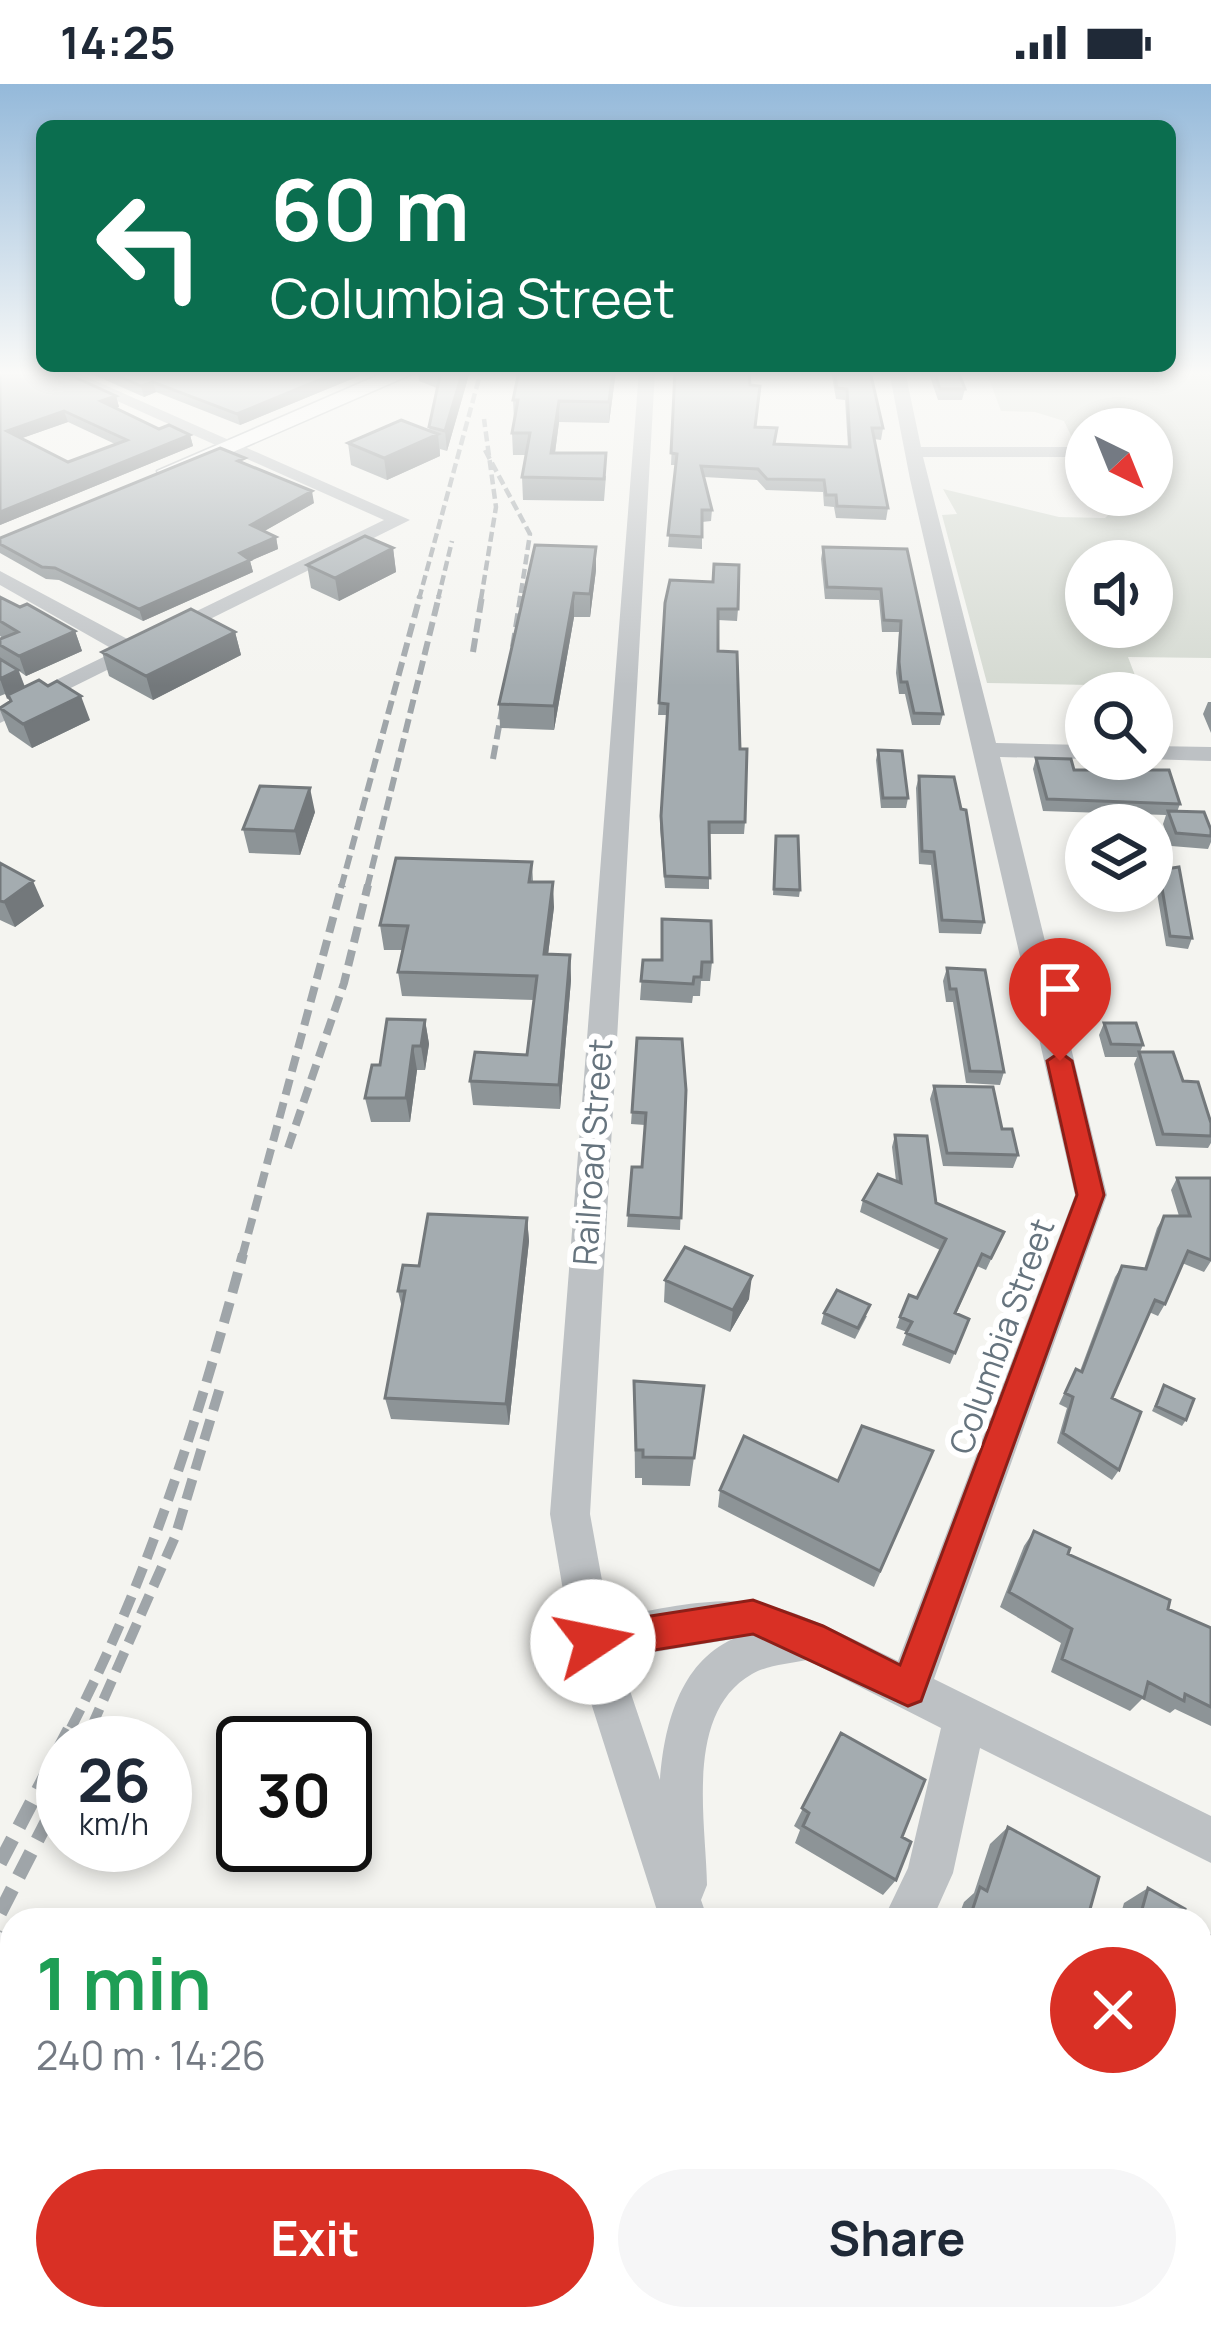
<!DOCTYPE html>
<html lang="en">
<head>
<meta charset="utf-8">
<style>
	body { margin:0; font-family:Manrope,sans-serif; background:#f6f6f7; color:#1f2937; height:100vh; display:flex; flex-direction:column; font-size:45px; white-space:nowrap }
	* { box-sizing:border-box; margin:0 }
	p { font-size:39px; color:#747a83 }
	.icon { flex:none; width:66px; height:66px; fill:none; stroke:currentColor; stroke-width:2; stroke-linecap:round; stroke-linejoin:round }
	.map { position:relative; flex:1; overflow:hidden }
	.panel { position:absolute; left:0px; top:1824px; width:1212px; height:423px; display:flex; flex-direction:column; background:#fff; border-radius:36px 36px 0 0; box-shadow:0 6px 18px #0003 }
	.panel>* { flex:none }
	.guide { position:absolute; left:36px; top:36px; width:1140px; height:252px; border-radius:18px; box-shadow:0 6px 18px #0003; background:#0b6e4f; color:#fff; overflow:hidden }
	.needle { width:78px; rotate:137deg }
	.controls { position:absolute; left:1065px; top:324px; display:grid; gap:24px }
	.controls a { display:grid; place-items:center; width:108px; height:108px; border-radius:50%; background:#fff; box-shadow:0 6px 18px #0003; font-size:60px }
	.speed { position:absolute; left:36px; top:1632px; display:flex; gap:24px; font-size:60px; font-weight:700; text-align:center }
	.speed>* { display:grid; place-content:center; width:156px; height:156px; border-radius:50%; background:#fff; box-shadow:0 6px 18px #0003; line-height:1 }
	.speed small { font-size:30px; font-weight:400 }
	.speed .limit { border:6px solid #111; border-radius:18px; background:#fff; color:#111 }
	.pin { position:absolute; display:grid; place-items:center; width:102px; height:102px; color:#fff; margin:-123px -51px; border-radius:50% 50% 50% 0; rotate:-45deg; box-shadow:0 0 12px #0007 }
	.pin .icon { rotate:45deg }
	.me { position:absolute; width:132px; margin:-66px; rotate:79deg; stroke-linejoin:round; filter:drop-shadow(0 0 9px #0008) }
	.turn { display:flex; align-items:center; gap:42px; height:252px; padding:0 36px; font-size:54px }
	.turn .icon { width:156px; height:156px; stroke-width:2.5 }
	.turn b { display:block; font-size:84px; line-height:102px }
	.round { display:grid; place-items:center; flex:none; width:126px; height:126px; border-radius:63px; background:#f6f6f7 }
	.head { display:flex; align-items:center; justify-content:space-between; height:204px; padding:0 36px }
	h1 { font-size:72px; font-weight:700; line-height:90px; color:#1e9e55 }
	.button { display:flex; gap:24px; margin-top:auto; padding:24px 36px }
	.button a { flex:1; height:138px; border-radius:72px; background:#d93025; color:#fff; font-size:48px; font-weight:700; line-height:138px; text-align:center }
	.button a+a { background:#f6f6f7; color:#1f2937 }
	.status { display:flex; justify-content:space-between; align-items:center; height:84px; padding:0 60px; background:#fff; direction:ltr }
	.status svg { height:33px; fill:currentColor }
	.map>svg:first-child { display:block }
</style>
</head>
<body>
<div class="status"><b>14:25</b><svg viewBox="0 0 49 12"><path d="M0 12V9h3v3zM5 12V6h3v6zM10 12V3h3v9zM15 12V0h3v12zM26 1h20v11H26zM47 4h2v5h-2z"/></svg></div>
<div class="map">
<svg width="1211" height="2245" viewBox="0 0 1211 2245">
	<rect width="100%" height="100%" fill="#f4f4f0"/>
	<path fill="#d5dad2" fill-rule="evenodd" d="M 986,287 L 1211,287 L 1211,574 L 1128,573 L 1139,602 L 987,599 L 942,431 L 957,430 L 943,405 L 1059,433 L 1105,434 L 1121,418 L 1114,411 L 1152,411 L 1152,345 L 1086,345 L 1086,362 L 1076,362 L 1064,337 L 1035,328 L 1001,327 ZM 1086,477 L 1152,477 L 1152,543 L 1086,543 Z"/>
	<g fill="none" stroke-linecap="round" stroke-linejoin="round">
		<g stroke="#b0b5b8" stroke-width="3">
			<path id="secondary" d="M 388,287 L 419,287 L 178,392 L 160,392 L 157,387 Z"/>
		</g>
		<g stroke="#b1b5b8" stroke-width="3">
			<path id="primary" d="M 0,1848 L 12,1853 L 12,1941 L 0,1936 Z
				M 170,2235 L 258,2235 L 262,2245 L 174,2245 Z"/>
		</g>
		<path fill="#bdc1c4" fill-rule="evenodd" d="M 50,287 L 73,287 L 410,436 L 0,639 L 0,623 L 116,567 L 0,501 L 0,487 L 133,558 L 384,436 Z
			M 639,287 L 655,287 L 590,1430 L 609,1535 C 755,1503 768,1513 898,1577 L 1075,1111 L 910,395 L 889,287 L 905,287 L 921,363 L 1086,363 L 1086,373 L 923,373 L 996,659 L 1086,661 L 1086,675 L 1000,673 L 1107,1111 L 934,1595 L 1211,1732 L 1211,1779 L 980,1664 L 953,1789 L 932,1836 L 883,1836 L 908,1784 L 941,1644 L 807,1576 C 789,1580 767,1581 752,1590 C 684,1629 706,1736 707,1801 L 701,1816 L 708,1836 L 660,1836 L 572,1559 L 550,1430 ZM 733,1555 C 679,1579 664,1643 660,1696 L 619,1574 Z
			M 1152,662 L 1211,663 L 1211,677 L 1147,675 L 1152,675 Z
			M 592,2235 L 649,2235 L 644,2245 L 588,2245 Z
			M 812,2235 L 868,2235 L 868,2245 L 812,2245 Z"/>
		<use href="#secondary" fill="#fff" fill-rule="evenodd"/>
		<use href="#primary" fill="#fff" fill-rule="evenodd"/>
		<path stroke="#9fa5a9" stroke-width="4.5" stroke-dasharray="10 4.5" stroke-linecap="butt" d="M 485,366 L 530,450 L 520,515
			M 419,515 L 481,287
			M 438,515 L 452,457
			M 481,515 L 496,423 L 484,335"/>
		<path stroke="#9fa5a9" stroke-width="6" stroke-dasharray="14 6" stroke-linecap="butt" d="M 513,563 L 521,512
			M 473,568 L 482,512
			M 493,675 L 506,604
			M 341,804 L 420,512
			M 367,804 L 439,512"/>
		<path stroke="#9fa5a9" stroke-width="8" stroke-dasharray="16 8" stroke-linecap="butt" d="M 288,1064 L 344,899 L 368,801
			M 242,1173 L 342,801"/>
		<path stroke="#9fa5a9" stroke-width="10" stroke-dasharray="21 10" stroke-linecap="butt" d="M 71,1644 C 148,1496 199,1332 243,1170
			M 91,1644 L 175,1453 L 222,1297"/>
		<path stroke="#9fa5a9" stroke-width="14" stroke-dasharray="27 14" stroke-linecap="butt" d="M 85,1659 L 93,1641
			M 0,1779 L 72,1641
			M 0,1829 L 63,1706"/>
	</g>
	<path fill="#8d9497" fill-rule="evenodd" d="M 0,287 L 116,312 L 119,323 L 115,324 L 159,345 L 190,351 L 193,362 L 0,441 ZM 68,338 L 115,360 L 68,378 L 22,354 Z
		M 85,287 L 358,287 L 359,292 L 240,341 L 156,308 L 144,313 Z
		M 418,287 L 470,287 L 447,367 L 440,365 L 440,372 L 387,396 L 351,381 L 348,359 L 429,346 L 437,304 L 419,297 Z
		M 519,287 L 616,287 L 609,339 L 559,338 L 555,369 L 606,392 L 604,417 L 523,416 L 522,393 L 526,371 L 513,371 L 512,349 L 514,337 L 513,316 Z
		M 675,287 L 755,343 L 775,360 L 848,363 L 845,316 L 836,315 L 831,287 L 870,287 L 883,344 L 881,356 L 874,355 L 888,424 L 886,436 L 836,434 L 834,423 L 824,422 L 823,408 L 766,406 L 757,396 L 704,393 L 712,426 L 711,437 L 702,438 L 702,465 L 668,463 L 676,381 L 671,381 Z
		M 928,287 L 958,287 L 965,305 L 962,316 L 938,316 Z
		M 246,380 L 314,419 L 264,447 L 276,453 L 278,465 L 250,477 L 253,488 L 143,537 L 59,496 L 46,495 L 0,469 L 0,454 Z
		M 535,461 L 596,486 L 590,533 L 574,533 L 554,646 L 500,644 L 499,620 Z
		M 823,463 L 907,465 L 943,630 L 940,641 L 912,641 L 905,610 L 899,610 L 896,589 L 899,548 L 882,548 L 879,516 L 825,515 L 821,475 Z
		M 393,464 L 396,488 L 339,517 L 311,504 L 307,481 Z
		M 713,498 L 738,525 L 737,537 L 718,536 L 718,567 L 740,665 L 745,738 L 744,750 L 709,750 L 709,805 L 665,804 L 660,744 L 667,631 L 658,631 L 665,519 Z
		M 0,513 L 75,547 L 82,567 L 26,592 L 19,587 L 25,603 L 90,636 L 32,664 L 9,648 L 0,626 L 0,623 L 11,618 L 5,610 L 0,612 L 0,555 L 3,554 L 0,552 Z
		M 235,548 L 241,571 L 153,616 L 109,592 L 102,568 Z
		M 1208,618 L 1211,618 L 1211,649 L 1203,630 Z
		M 878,666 L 908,714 L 906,724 L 881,724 L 876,676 Z
		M 1036,674 L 1180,720 L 1177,728 L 1211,746 L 1211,758 L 1208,765 L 1171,762 L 1163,740 L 1166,731 L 1043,727 L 1033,685 Z
		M 919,692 L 984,838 L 981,850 L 939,849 L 931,781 L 919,780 L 916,704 Z
		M 315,728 L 300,771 L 249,769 L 243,745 Z
		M 776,752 L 800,806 L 799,813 L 773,811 Z
		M 532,778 L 533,798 L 554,823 L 548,870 L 570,871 L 571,896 L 560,1025 L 473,1021 L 470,997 L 527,971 L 534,916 L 402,912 L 398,888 L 402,866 L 384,866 L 380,841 Z
		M 0,779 L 44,822 L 15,843 L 0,836 Z
		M 1159,786 L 1192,854 L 1188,865 L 1166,862 L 1155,797 Z
		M 643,876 L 712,878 L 710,897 L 701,897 L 700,912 L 693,912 L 692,919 L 640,916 Z
		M 947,884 L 1004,988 L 1000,1001 L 966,999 L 953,918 L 946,918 L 943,897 Z
		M 425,936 L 429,960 L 425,986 L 417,986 L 410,1038 L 371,1038 L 365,1014 L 380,981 Z
		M 1104,939 L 1143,961 L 1140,968 L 1183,997 L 1211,1039 L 1211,1059 L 1208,1064 L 1156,1062 L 1134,980 L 1137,973 L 1105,973 L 1099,951 Z
		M 637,954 L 686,1006 L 680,1146 L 627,1143 L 628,1131 L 642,1083 L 645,1041 L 631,1040 Z
		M 934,1002 L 1002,1045 L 1018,1071 L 1013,1084 L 943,1082 L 930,1015 Z
		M 895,1051 L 936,1119 L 1004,1148 L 986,1186 L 977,1182 L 956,1230 L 969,1235 L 950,1280 L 902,1261 L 907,1248 L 896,1244 L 900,1233 L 917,1214 L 940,1166 L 860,1128 L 863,1116 L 896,1097 L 892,1063 Z
		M 1177,1094 L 1211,1177 L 1204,1188 L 1182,1179 L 1165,1220 L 1158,1232 L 1149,1228 L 1112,1314 L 1119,1386 L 1112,1396 L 1057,1359 L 1067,1324 L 1059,1320 L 1076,1285 L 1080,1287 L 1115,1193 L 1122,1182 L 1144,1185 L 1157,1144 L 1164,1132 L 1179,1132 L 1171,1106 Z
		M 527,1134 L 529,1157 L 509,1341 L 391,1335 L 385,1314 L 402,1224 L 398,1207 L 419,1182 Z
		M 665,1196 L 749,1215 L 730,1248 L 664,1218 Z
		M 824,1229 L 867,1232 L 855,1255 L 821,1240 Z
		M 634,1297 L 704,1302 L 690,1402 L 642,1401 L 642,1394 L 635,1394 Z
		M 1164,1301 L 1186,1336 L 1182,1342 L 1152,1327 Z
		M 933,1367 L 874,1503 L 718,1423 L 720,1406 L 838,1397 Z
		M 1034,1447 L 1068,1470 L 1168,1525 L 1211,1544 L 1211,1642 L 1175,1625 L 1170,1629 L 1142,1615 L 1130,1627 L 1051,1588 L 1061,1559 L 1000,1523 L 1024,1462 Z
		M 841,1649 L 902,1753 L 896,1796 L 883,1811 L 795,1759 L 800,1746 L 794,1742 Z
		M 1008,1743 L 1087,1836 L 957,1836 L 964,1818 L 974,1809 L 990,1760 Z
		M 1148,1804 L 1182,1835 L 1183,1836 L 1119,1836 L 1124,1819 Z
		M 1200,1845 L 1211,1852 L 1211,2164 L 1200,2173 Z
		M 950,2235 L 1056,2235 L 1057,2245 L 950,2245 Z"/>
	<path fill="#73787b" d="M 341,287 L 358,287 L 359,292 L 240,341 L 237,330 Z
		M 463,287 L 470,287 L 447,367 L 445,347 Z
		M 613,287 L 616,287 L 609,339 L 609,318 Z
		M 153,298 L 156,308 L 144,313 L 141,302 Z
		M 116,312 L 119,323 L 104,328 L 101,317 Z
		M 559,317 L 559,338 L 552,391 L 551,369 Z
		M 64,327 L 68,338 L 11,358 L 7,347 Z
		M 438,350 L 440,372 L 387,396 L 384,374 Z
		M 190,351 L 193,362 L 0,441 L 0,428 Z
		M 312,407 L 314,419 L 254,453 L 251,441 Z
		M 276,453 L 278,465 L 250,477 L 253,488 L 143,537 L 139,525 L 240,469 Z
		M 596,463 L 596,486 L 590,533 L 590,510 Z
		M 393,464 L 396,488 L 339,517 L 335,494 Z
		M 574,509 L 574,533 L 554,646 L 554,622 Z
		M 75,547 L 82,567 L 26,592 L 19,572 Z
		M 235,548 L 241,571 L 153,616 L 146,592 Z
		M 18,586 L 26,606 L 7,615 L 0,595 Z
		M 81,612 L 90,636 L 32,664 L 23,640 Z
		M 310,704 L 315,728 L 300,771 L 295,747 Z
		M 33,797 L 44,822 L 15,843 L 4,818 Z
		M 553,798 L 554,823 L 545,895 L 544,870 Z
		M 570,871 L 571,896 L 560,1025 L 559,1001 Z
		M 425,936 L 429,960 L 425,986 L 421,962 Z
		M 413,962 L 417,986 L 410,1038 L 406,1014 Z
		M 527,1134 L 529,1157 L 509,1341 L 506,1320 Z
		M 752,1192 L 749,1215 L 730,1248 L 733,1226 Z"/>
	<path fill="#a4acb0" stroke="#73787b" stroke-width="3" fill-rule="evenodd" d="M 0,287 L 61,287 L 116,312 L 101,317 L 159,345 L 169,341 L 190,351 L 0,428 ZM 64,327 L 127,356 L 68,378 L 7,347 Z
		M 107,287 L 341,287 L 237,330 L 153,298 L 141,302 Z
		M 441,287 L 463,287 L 445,347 L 429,343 Z
		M 519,287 L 613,287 L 609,318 L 559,317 L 551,369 L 606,369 L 604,395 L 522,393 L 530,349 L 512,349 L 518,316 L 513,316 Z
		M 675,287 L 749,287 L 750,301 L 760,302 L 755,343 L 777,344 L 774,360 L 850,363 L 847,305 L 837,304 L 834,287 L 870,287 L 883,344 L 872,344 L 888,424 L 837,422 L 836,411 L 826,411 L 824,396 L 767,395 L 758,385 L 701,382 L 712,426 L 702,426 L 702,453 L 668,451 L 677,370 L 671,369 Z
		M 934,287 L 958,287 L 965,305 L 940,305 Z
		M 401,336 L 438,350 L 384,374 L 348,359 Z
		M 220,364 L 245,374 L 238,377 L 312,407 L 251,441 L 276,453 L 240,469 L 250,476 L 139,525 L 55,484 L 42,483 L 0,460 L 0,454 Z
		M 365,452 L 393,464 L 335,494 L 307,481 Z
		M 535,461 L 596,463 L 590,510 L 574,509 L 554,622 L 499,620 Z
		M 823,463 L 907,465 L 943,630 L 914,629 L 907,598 L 901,598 L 899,578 L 901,537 L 884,536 L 881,505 L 827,503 Z
		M 714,480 L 739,481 L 738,525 L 718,525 L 718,567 L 737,568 L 740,665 L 747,665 L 745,738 L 709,738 L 710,794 L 665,792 L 661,732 L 668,620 L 659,619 L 665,519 L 670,496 L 713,498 Z
		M 0,513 L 20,523 L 27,520 L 75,547 L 19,572 L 0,561 L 0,555 L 18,548 L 0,537 Z
		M 191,525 L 235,548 L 146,592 L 102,568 Z
		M 0,575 L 18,586 L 0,595 Z
		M 39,596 L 48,602 L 57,597 L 81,612 L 23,640 L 0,624 L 11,617 L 8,611 Z
		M 878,666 L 902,667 L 908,714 L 883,714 Z
		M 1036,674 L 1071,675 L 1074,686 L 1169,686 L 1180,720 L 1047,715 Z
		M 919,692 L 954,693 L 961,725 L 966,726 L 984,838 L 942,836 L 934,768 L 922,767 Z
		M 260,702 L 310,704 L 295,747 L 243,745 Z
		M 1168,727 L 1204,728 L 1211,746 L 1211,752 L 1176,749 Z
		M 776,752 L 798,752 L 800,806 L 774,805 Z
		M 396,774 L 532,778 L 529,798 L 553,798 L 544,870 L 570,871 L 559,1001 L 470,997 L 475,968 L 527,971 L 537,892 L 398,888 L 408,842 L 380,841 Z
		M 0,779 L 33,797 L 4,818 L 0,817 Z
		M 1179,783 L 1192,854 L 1170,852 L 1159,786 Z
		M 662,835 L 711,837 L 712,878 L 702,878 L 701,893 L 694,893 L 693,900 L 641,897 L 643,876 L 662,876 Z
		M 947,884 L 985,886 L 1004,988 L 970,987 L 956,905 L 950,905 Z
		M 387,935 L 425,936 L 421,962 L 413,962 L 406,1014 L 365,1014 L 372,981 L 380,981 Z
		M 1104,939 L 1136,939 L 1143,961 L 1111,960 Z
		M 637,954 L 682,955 L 686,1006 L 681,1134 L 628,1131 L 632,1083 L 642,1083 L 646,1029 L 632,1028 Z
		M 1139,968 L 1173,968 L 1183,997 L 1198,998 L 1211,1039 L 1211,1052 L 1163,1050 Z
		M 934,1002 L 993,1003 L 1002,1045 L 1012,1045 L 1018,1071 L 947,1069 Z
		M 895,1051 L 927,1052 L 936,1119 L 1004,1148 L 991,1174 L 982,1170 L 955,1229 L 969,1235 L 955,1269 L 906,1249 L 912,1238 L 900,1233 L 909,1211 L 917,1214 L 946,1155 L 863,1116 L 878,1090 L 901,1099 Z
		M 1177,1094 L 1211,1094 L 1211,1176 L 1188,1167 L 1165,1220 L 1155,1216 L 1112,1314 L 1141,1328 L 1119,1386 L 1063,1349 L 1073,1313 L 1065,1309 L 1076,1285 L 1082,1288 L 1122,1182 L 1146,1185 L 1164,1132 L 1190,1132 Z
		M 428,1130 L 527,1134 L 506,1320 L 385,1314 L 405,1207 L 398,1207 L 403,1181 L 419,1182 Z
		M 685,1163 L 752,1192 L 733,1226 L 665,1196 Z
		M 837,1206 L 870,1221 L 858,1244 L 824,1229 Z
		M 634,1297 L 704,1302 L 694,1374 L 643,1373 L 643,1366 L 636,1366 Z
		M 1164,1301 L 1194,1315 L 1186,1336 L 1156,1322 Z
		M 862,1342 L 933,1367 L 880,1487 L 720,1406 L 744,1352 L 838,1397 Z
		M 1034,1447 L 1070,1464 L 1068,1470 L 1170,1516 L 1168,1525 L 1211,1544 L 1211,1623 L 1185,1610 L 1184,1617 L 1148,1598 L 1144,1614 L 1062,1575 L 1072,1545 L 1009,1508 Z
		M 841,1649 L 925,1696 L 902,1753 L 911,1758 L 896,1796 L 803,1742 L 809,1729 L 802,1724 Z
		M 1008,1743 L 1099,1793 L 1087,1836 L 969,1836 L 980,1803 L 987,1807 Z
		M 1148,1804 L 1185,1825 L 1182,1835 L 1183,1836 L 1139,1836 Z
		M 1200,1845 L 1211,1852 L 1211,1970 L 1200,1963 Z
		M 1211,1981 L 1211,2164 L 1200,2173 L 1200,1989 Z
		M 969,2235 L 1056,2235 L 1057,2245 L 969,2245 Z"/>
	<linearGradient id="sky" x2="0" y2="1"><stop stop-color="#94b9da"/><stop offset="0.48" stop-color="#fafaf8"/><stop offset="1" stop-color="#fafaf8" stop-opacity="0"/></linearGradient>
	<rect width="1211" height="602" fill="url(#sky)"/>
	<path fill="#d93025" stroke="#8d1f18" stroke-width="3" d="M 1060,968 L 1072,977 L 1104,1111 L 921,1617 L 908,1622 L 753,1550 L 593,1576 L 581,1571 L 576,1558 L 581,1546 L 593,1541 L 753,1516 L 823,1542 L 900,1581 L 1077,1111 L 1047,977 Z"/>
	<g text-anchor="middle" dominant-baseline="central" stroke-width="12" stroke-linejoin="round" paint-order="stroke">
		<g font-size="33" fill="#66747e" stroke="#fff">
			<text transform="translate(592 1068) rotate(-86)">Railroad Street</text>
			<text transform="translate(1001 1252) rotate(-70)">Columbia Street</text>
		</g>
	</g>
</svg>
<div class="controls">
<a><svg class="needle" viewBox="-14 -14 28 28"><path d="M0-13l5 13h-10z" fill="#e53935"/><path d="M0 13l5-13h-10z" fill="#747a83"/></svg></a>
<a><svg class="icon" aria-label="sound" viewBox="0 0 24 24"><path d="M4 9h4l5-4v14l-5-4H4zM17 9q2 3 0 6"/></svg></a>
<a><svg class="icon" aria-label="search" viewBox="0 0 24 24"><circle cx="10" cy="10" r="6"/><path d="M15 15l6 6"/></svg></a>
<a><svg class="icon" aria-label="layers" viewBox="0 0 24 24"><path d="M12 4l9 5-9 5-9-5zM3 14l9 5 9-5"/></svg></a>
</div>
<div class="speed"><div>26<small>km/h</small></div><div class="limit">30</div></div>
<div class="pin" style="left:1060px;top:977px;background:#d93025"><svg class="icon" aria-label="arrive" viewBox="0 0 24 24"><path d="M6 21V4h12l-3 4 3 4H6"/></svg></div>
<svg class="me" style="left:593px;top:1558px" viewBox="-20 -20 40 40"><circle r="19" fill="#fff"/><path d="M0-13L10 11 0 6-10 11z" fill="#d93025"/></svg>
<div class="guide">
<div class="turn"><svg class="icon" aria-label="left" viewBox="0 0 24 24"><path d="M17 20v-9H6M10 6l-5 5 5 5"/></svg><div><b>60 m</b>Columbia Street</div></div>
</div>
<section class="panel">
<div class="head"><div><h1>1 min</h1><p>240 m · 14:26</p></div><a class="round" style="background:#d93025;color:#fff"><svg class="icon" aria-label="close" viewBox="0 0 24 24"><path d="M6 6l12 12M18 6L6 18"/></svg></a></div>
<div class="button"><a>Exit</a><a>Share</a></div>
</section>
</div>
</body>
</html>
